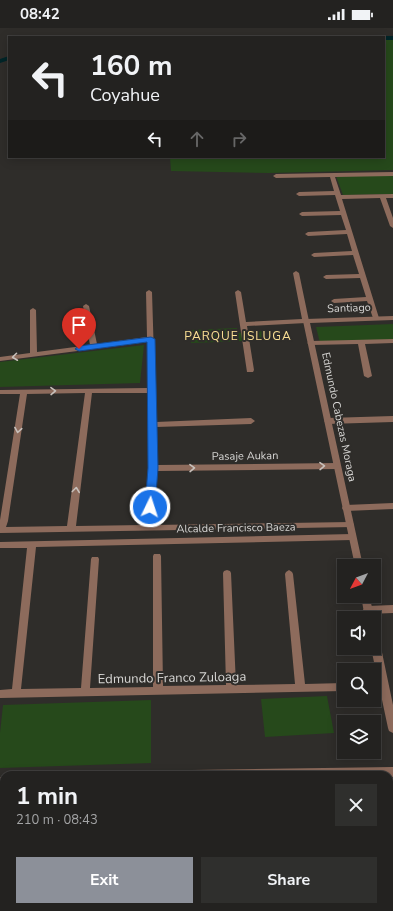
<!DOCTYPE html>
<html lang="en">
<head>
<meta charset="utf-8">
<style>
	body { margin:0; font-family:"Nunito Sans",sans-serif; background:#2f2f2d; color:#f1f3f6; height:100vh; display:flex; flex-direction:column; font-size:15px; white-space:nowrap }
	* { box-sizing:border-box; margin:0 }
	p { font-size:13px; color:#a3a4a5 }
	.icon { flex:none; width:22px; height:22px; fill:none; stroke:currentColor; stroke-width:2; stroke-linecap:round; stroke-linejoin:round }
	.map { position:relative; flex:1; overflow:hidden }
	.drawer { position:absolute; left:0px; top:743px; width:393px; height:140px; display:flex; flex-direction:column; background:#232220; border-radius:12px 12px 0 0; box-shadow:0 2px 10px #0003,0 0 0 1px #403f3e }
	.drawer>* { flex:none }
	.guide { position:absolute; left:8px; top:8px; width:377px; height:122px; border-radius:0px; box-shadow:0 2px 10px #0003,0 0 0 1px #403f3e; background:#232220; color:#f1f3f6; overflow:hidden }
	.needle { width:26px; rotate:229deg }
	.controls { position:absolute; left:337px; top:531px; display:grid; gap:8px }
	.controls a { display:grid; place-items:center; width:44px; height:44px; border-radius:0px; background:#232220; box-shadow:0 2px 10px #0003,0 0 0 1px #403f3e; font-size:20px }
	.pin { position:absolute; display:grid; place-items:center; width:34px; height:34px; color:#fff; margin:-41px -17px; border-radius:50% 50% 50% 0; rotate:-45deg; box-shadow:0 0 4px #0007 }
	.pin .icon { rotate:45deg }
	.me { position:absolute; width:44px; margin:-22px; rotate:4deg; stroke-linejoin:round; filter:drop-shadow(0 0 3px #0008) }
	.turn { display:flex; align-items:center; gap:14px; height:84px; padding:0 16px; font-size:18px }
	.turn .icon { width:52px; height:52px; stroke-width:2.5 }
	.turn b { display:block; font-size:28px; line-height:34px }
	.lanes { display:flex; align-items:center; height:38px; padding:0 16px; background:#0003; justify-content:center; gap:20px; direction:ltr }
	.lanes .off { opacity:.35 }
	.round { display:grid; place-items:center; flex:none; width:42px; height:42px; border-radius:0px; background:#2f2f2d }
	.summary { display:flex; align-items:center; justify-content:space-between; height:68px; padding:0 16px }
	h1 { font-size:24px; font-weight:700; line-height:30px }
	.button { display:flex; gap:8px; margin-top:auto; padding:8px 16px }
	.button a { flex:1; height:46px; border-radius:0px; background:#8c9099; color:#fff; font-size:16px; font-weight:700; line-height:46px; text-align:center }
	.button a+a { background:#2f2f2d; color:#f1f3f6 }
	.status { display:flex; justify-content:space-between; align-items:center; height:28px; padding:0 20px; background:#232220; direction:ltr }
	.status svg { height:11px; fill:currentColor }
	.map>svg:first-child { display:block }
</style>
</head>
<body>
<div class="status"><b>08:42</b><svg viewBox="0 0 49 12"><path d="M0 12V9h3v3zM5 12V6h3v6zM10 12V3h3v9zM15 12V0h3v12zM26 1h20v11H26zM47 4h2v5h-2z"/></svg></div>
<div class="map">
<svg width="393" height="883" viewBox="0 0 393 883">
	<rect width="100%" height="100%" fill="#2f2d2a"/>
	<path fill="#26491b" d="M 384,10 L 393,10 L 393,142 L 269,145 L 171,143 L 170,129 L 384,129 Z
		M 393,147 L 393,166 L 343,167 L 336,148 Z
		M 393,296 L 393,312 L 320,315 L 316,299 Z
		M 237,300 L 237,305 L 265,303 L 266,312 L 191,315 L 190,302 Z
		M 144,317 L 140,355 L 0,359 L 0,334 Z
		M 327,668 L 334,705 L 265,709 L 261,671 Z
		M 151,672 L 151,735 L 0,740 L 0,705 L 3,677 Z"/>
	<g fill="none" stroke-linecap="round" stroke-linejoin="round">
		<path fill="#002528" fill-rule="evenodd" d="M 184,7 L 295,7 L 298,9 L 181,9 Z
			M 384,8 L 393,8 L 393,12 L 384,12 L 384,9 L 381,9 Z
			M 9,28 L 9,32 L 0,35 L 0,31 Z"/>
		<path fill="#8d6b5c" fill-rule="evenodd" d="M 393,144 L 393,148 L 335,149 L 341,167 L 393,166 L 393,170 L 386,170 L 393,190 L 393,200 L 390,198 L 380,170 L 342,171 L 379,290 L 376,292 L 373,290 L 367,273 L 334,275 L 331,273 L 334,271 L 366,269 L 360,250 L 326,251 L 323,249 L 326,247 L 359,246 L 353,227 L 314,229 L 311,227 L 314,225 L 352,223 L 347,206 L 308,208 L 305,206 L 308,204 L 346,202 L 341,187 L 302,188 L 299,186 L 302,184 L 340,183 L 335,167 L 299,168 L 296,166 L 299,164 L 334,163 L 330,149 L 276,150 L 273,148 L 276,146 Z
			M 296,243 L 299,245 L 309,293 L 306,295 L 247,298 L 254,342 L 253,344 L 247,344 L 235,264 L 238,262 L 241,264 L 246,294 L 302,291 L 293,245 Z
			M 149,262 L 152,264 L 156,394 L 251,390 L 255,393 L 251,396 L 156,399 L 157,437 L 337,435 L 341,438 L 337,441 L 157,443 L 153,497 L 350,494 L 353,495 L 354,497 L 353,499 L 0,505 L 0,492 L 20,366 L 0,366 L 0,362 L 147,360 L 147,314 L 0,333 L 0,329 L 30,325 L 30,282 L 33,280 L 36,282 L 37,324 L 90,317 L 83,278 L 86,276 L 89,278 L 97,316 L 147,309 L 146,264 ZM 85,365 L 67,498 L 6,499 L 8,493 L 27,366 ZM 92,365 L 148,365 L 149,440 L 144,497 L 76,498 Z
			M 393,311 L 393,315 L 365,316 L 372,348 L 368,350 L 364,348 L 358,316 L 311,317 L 307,315 L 311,313 Z
			M 393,388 L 393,394 L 328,396 L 324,393 L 328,390 Z
			M 393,475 L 393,481 L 346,483 L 343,482 L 342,480 L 343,478 L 346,477 Z
			M 352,506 L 355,507 L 356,509 L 355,511 L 352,512 L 36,519 L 21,661 L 81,660 L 91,531 L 92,529 L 98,529 L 99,531 L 90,660 L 153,659 L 153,528 L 154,526 L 160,526 L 161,528 L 163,658 L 226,657 L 223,545 L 224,543 L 227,542 L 230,543 L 231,545 L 236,657 L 295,656 L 285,546 L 286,544 L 289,542 L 292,544 L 293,546 L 305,656 L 344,655 L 344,663 L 0,670 L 0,662 L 12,661 L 27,520 L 0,520 L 0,514 Z
			M 393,577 L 393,585 L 368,586 L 365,585 L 363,582 L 365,579 L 368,578 Z
			M 374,655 L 387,656 L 389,659 L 387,662 L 374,663 Z
			M 393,739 L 393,749 L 389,749 L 389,747 L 187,747 L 188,744 L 192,742 Z
			M 0,749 L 4,749 L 4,759 L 0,759 Z
			M 4,834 L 4,879 L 6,879 L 4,883 L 0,883 L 0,836 Z"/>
		<path fill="#8d6b5c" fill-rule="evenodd" d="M 393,288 L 393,292 L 310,295 L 363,538 L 355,538 L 303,293 L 306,291 Z
			M 361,568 L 369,568 L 375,590 L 374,591 L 374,590 L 365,590 Z
			M 374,606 L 377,607 L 379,610 L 393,677 L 393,705 L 389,703 L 388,700 L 371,620 L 374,620 Z"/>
	</g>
	<defs><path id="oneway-chevron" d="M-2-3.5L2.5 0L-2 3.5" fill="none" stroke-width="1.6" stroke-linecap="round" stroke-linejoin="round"/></defs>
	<g stroke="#c7c0bb">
		<use href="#oneway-chevron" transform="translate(15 329) rotate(173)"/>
		<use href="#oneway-chevron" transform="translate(53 363) rotate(-1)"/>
		<use href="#oneway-chevron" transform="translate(18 402) rotate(99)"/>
		<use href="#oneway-chevron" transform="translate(322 438) rotate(-1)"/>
		<use href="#oneway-chevron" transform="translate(192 440) rotate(-1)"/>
		<use href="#oneway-chevron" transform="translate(76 462) rotate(-83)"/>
	</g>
	<path fill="#1a73e8" stroke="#114b97" d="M 151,309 L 155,311 L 158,440 L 155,479 L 150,483 L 145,479 L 148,440 L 147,314 L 79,323 L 75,321 L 79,318 Z"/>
	<g text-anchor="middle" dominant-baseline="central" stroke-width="4" stroke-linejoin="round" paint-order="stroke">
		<g font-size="11" fill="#d6d5d3" stroke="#2f2d2a">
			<text transform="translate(349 280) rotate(-2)">Santiago</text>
			<text transform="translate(339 389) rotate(78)">Edmundo Cabezas Moraga</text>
			<text transform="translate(245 428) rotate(-1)">Pasaje Aukan</text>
			<text transform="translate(236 500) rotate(-1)">Alcalde Francisco Baeza</text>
		</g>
		<g font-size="12" letter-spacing="1" fill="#fbe094" stroke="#2f2d2a">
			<text x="238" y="308">PARQUE ISLUGA</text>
		</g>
		<g font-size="13" fill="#d6d5d3" stroke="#2f2d2a">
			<text transform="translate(172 650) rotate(-1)">Edmundo Franco Zuloaga</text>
		</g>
	</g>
</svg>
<div class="controls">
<a><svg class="needle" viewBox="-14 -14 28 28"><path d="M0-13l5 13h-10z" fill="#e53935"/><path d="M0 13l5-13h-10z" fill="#a3a4a5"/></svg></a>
<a><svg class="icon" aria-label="sound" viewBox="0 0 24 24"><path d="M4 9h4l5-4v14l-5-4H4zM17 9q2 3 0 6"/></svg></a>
<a><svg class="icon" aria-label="search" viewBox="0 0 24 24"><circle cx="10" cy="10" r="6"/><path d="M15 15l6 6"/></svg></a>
<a><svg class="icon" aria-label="layers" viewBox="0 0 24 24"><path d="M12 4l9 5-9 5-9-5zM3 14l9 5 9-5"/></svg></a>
</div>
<div class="pin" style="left:79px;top:321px;background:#d93025"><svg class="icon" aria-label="arrive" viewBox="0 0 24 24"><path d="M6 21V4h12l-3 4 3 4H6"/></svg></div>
<svg class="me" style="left:150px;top:479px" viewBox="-20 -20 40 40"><circle r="17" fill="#1a73e8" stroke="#fff" stroke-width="3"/><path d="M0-11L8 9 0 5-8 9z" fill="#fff"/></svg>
<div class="guide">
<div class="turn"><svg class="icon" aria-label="left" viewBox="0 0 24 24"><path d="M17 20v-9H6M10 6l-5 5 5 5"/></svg><div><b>160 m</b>Coyahue</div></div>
<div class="lanes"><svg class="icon" aria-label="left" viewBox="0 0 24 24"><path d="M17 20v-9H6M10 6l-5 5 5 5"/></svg><svg class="icon off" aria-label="ahead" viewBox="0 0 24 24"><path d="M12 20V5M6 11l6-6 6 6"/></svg><svg class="icon off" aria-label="right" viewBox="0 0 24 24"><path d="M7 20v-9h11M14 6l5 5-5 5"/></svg></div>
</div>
<section class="drawer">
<div class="summary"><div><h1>1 min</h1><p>210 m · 08:43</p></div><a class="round"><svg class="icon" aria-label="close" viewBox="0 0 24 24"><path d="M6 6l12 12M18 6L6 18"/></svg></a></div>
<div class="button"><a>Exit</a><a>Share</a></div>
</section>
</div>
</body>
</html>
